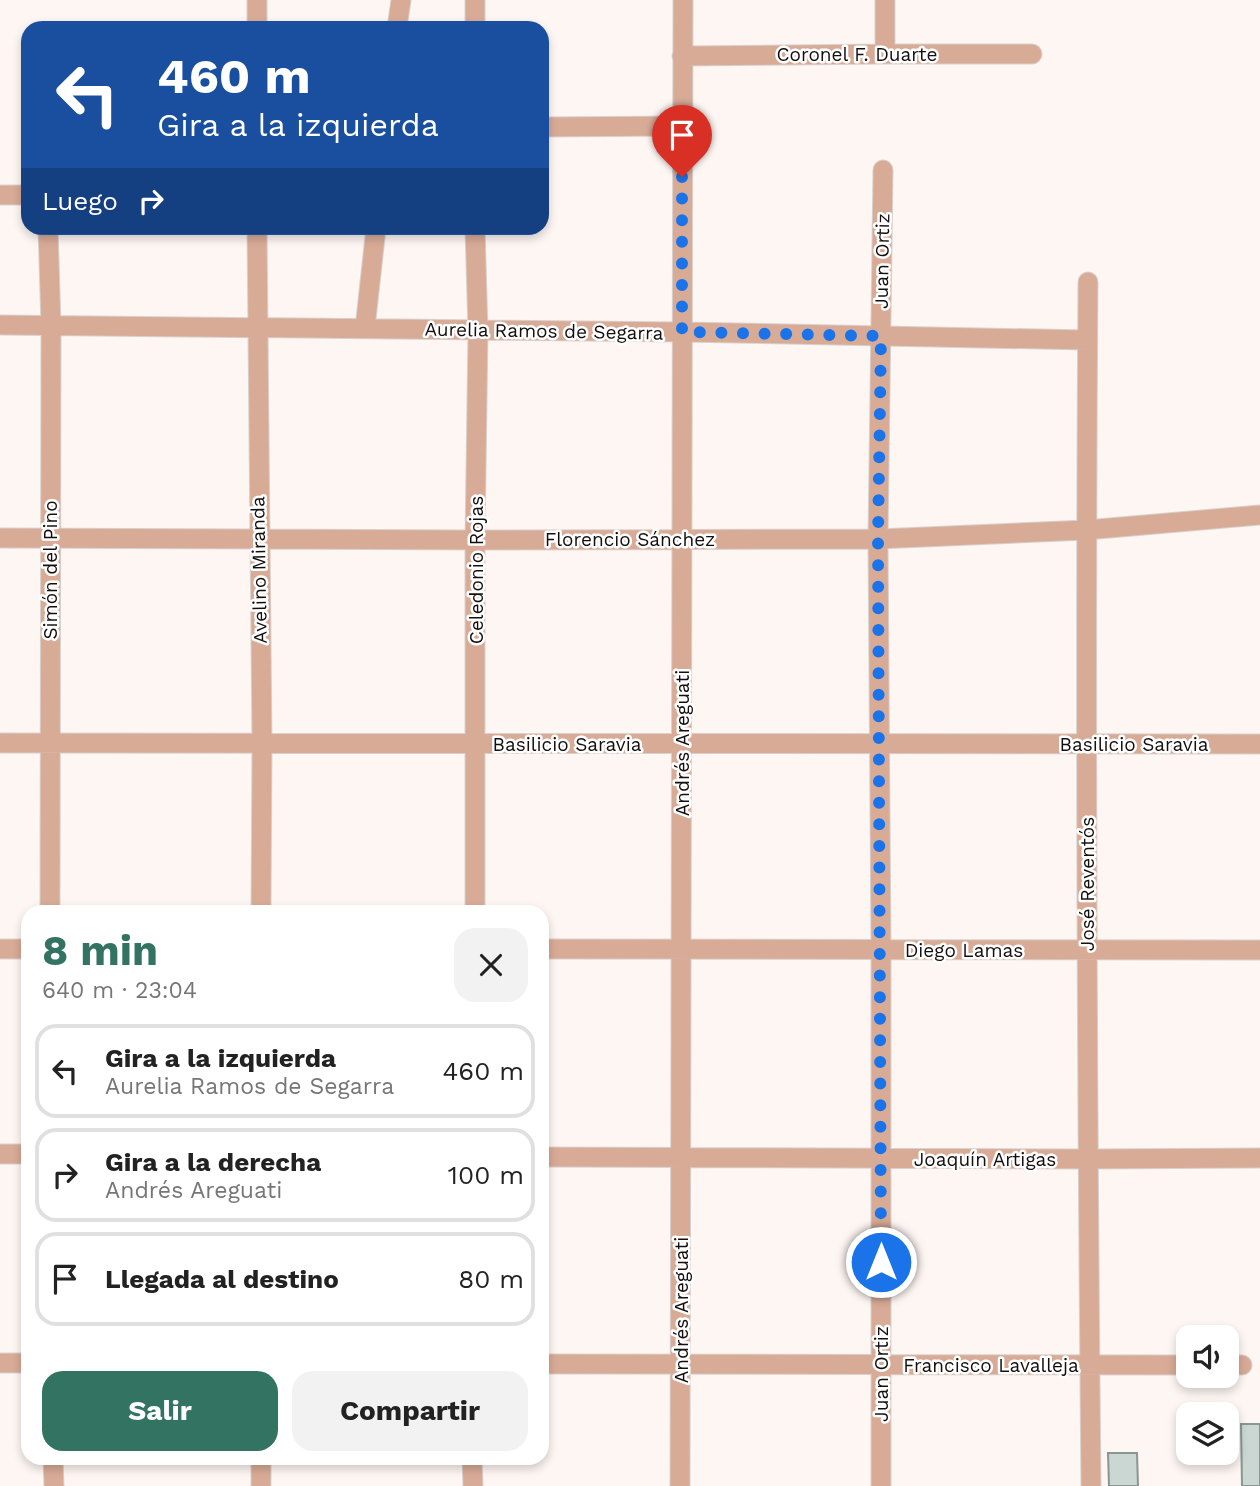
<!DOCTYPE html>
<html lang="es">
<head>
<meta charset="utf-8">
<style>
	body { margin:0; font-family:"Work Sans",sans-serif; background:#f2f2f2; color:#222; height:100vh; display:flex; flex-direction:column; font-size:26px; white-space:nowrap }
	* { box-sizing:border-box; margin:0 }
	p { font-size:23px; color:#767676 }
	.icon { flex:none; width:38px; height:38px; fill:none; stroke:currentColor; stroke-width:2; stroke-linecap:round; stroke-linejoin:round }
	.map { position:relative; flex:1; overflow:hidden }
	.sheet { position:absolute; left:21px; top:905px; width:528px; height:560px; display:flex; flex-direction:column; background:#fff; border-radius:21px; box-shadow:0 4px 10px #0003 }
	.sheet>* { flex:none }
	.hud { position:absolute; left:21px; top:21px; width:528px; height:214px; border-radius:21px; box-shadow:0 4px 10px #0003; background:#1a4fa0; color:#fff; overflow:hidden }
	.controls { position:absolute; left:1176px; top:1325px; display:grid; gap:14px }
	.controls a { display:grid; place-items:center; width:63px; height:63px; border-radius:14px; background:#fff; box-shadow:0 4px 10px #0003; font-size:35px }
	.pin { position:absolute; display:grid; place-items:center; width:60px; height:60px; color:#fff; margin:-72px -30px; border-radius:50% 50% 50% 0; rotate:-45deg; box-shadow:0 0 7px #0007 }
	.pin .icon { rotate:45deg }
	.me { position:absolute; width:77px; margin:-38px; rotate:0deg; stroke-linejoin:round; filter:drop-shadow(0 0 5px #0008) }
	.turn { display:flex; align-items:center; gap:24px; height:147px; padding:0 21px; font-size:32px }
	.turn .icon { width:91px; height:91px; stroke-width:2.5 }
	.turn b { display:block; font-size:49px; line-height:60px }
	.then { display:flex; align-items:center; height:66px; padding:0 21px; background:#0003; gap:14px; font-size:26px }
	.round { display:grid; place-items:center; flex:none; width:74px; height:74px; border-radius:21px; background:#f2f2f2 }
	.overview { display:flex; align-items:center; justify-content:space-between; height:119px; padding:0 21px }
	h1 { font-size:42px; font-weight:700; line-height:52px; color:#337362 }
	.cta { display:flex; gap:14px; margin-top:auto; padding:14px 21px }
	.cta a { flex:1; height:80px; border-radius:21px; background:#337362; color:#fff; font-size:28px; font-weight:700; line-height:80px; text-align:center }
	.cta a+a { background:#f2f2f2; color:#222 }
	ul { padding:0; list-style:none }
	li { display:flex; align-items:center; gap:21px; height:94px; margin:0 14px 10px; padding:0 7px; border:4px solid #e0e0e0; border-radius:21px }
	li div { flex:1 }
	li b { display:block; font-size:26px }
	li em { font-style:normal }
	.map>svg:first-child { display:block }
</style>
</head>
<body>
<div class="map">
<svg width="1260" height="1486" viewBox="0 0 1260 1486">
	<rect width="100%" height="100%" fill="#fef6f3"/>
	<path fill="#cad7d3" stroke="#8a9692" stroke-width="2" d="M 1241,1424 L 1260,1424 L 1260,1486 L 1242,1486 Z
		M 1108,1453 L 1137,1453 L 1138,1486 L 1109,1486 Z"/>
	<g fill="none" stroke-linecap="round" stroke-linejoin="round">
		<g stroke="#d8d1ce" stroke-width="21">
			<path id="minor" d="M 257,0 L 257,28
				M 397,28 L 401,0
				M 475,28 L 475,0
				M 885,54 L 885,0
				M 682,56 L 885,54 L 1032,54
				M 542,127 L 682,126
				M 0,195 L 28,195
				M 48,228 L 51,325 L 50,912
				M 257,228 L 262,744 L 261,912
				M 1088,282 C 1085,683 1087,1085 1091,1486
				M 0,325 L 682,332 L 1087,340
				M 365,328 L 376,228
				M 0,538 L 475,540 L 878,539 L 1086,530 L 1260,515
				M 0,743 L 1260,744
				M 475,912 L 475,540 L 478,331 L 475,228
				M 0,949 L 28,949
				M 542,949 L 1260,950
				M 0,1154 L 28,1154
				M 542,1157 L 1088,1159 L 1260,1158
				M 0,1363 L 28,1363
				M 542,1364 L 1188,1365
				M 1227,1365 L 1242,1365
				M 53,1458 L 54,1486
				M 261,1458 L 261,1486
				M 472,1458 L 473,1486
				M 680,1486 L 683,0
				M 881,1486 L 881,950 L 878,539 L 883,170"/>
		</g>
		<use href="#minor" stroke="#d8ab97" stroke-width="19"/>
	</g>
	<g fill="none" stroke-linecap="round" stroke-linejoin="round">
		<path stroke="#1a73e8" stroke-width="12" stroke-dasharray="0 21.6" d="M 682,177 L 682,332 L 881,336 L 878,539 L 881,1262"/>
	</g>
	<g text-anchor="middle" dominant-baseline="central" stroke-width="5" stroke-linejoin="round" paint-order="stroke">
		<g font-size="19" fill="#130f0e" stroke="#fff">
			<text x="857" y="54">Coronel F. Duarte</text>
			<text transform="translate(882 261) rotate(-89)">Juan Ortiz</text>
			<text transform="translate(544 331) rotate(1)">Aurelia Ramos de Segarra</text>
			<text x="630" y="539">Florencio Sánchez</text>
			<text transform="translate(50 570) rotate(-90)">Simón del Pino</text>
			<text transform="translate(259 570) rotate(-91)">Avelino Miranda</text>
			<text transform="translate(476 570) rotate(-90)">Celedonio Rojas</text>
			<text transform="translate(682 743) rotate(-90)">Andrés Areguati</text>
			<text x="567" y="744">Basilicio Saravia</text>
			<text x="1134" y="744">Basilicio Saravia</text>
			<text transform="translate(1087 884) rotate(-90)">José Reventós</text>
			<text x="964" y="950">Diego Lamas</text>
			<text x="985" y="1159">Joaquín Artigas</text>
			<text transform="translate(681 1310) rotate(-90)">Andrés Areguati</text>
			<text x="991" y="1365">Francisco Lavalleja</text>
			<text transform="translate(881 1374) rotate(-90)">Juan Ortiz</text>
		</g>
	</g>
</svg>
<div class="controls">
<a><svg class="icon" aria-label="sound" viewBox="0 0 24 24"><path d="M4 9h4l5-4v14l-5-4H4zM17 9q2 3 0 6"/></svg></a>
<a><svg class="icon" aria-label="layers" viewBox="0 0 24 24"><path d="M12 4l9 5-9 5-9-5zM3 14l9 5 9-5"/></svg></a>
</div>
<div class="pin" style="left:682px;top:177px;background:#d93025"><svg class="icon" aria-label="arrive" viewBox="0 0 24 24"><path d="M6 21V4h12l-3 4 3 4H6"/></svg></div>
<svg class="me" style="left:881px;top:1262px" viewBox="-20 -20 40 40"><circle r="17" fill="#1a73e8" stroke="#fff" stroke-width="3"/><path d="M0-11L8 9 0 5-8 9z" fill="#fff"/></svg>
<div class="hud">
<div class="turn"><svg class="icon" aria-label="left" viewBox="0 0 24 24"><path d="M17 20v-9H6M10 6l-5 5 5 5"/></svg><div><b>460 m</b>Gira a la izquierda</div></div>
<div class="then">Luego<svg class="icon" aria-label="right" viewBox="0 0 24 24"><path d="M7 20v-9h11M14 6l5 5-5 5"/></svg></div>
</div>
<section class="sheet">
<div class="overview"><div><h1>8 min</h1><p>640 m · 23:04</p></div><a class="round"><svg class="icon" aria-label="close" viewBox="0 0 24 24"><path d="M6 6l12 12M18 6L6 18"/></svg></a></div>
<ul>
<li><svg class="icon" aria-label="left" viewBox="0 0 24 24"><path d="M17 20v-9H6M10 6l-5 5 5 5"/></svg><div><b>Gira a la izquierda</b><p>Aurelia Ramos de Segarra</p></div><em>460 m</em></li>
<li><svg class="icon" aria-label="right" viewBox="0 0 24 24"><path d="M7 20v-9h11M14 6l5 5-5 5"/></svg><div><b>Gira a la derecha</b><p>Andrés Areguati</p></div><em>100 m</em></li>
<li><svg class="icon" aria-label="arrive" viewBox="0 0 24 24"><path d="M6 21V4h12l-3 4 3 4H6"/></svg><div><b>Llegada al destino</b></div><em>80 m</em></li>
</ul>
<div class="cta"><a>Salir</a><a>Compartir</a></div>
</section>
</div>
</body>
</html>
